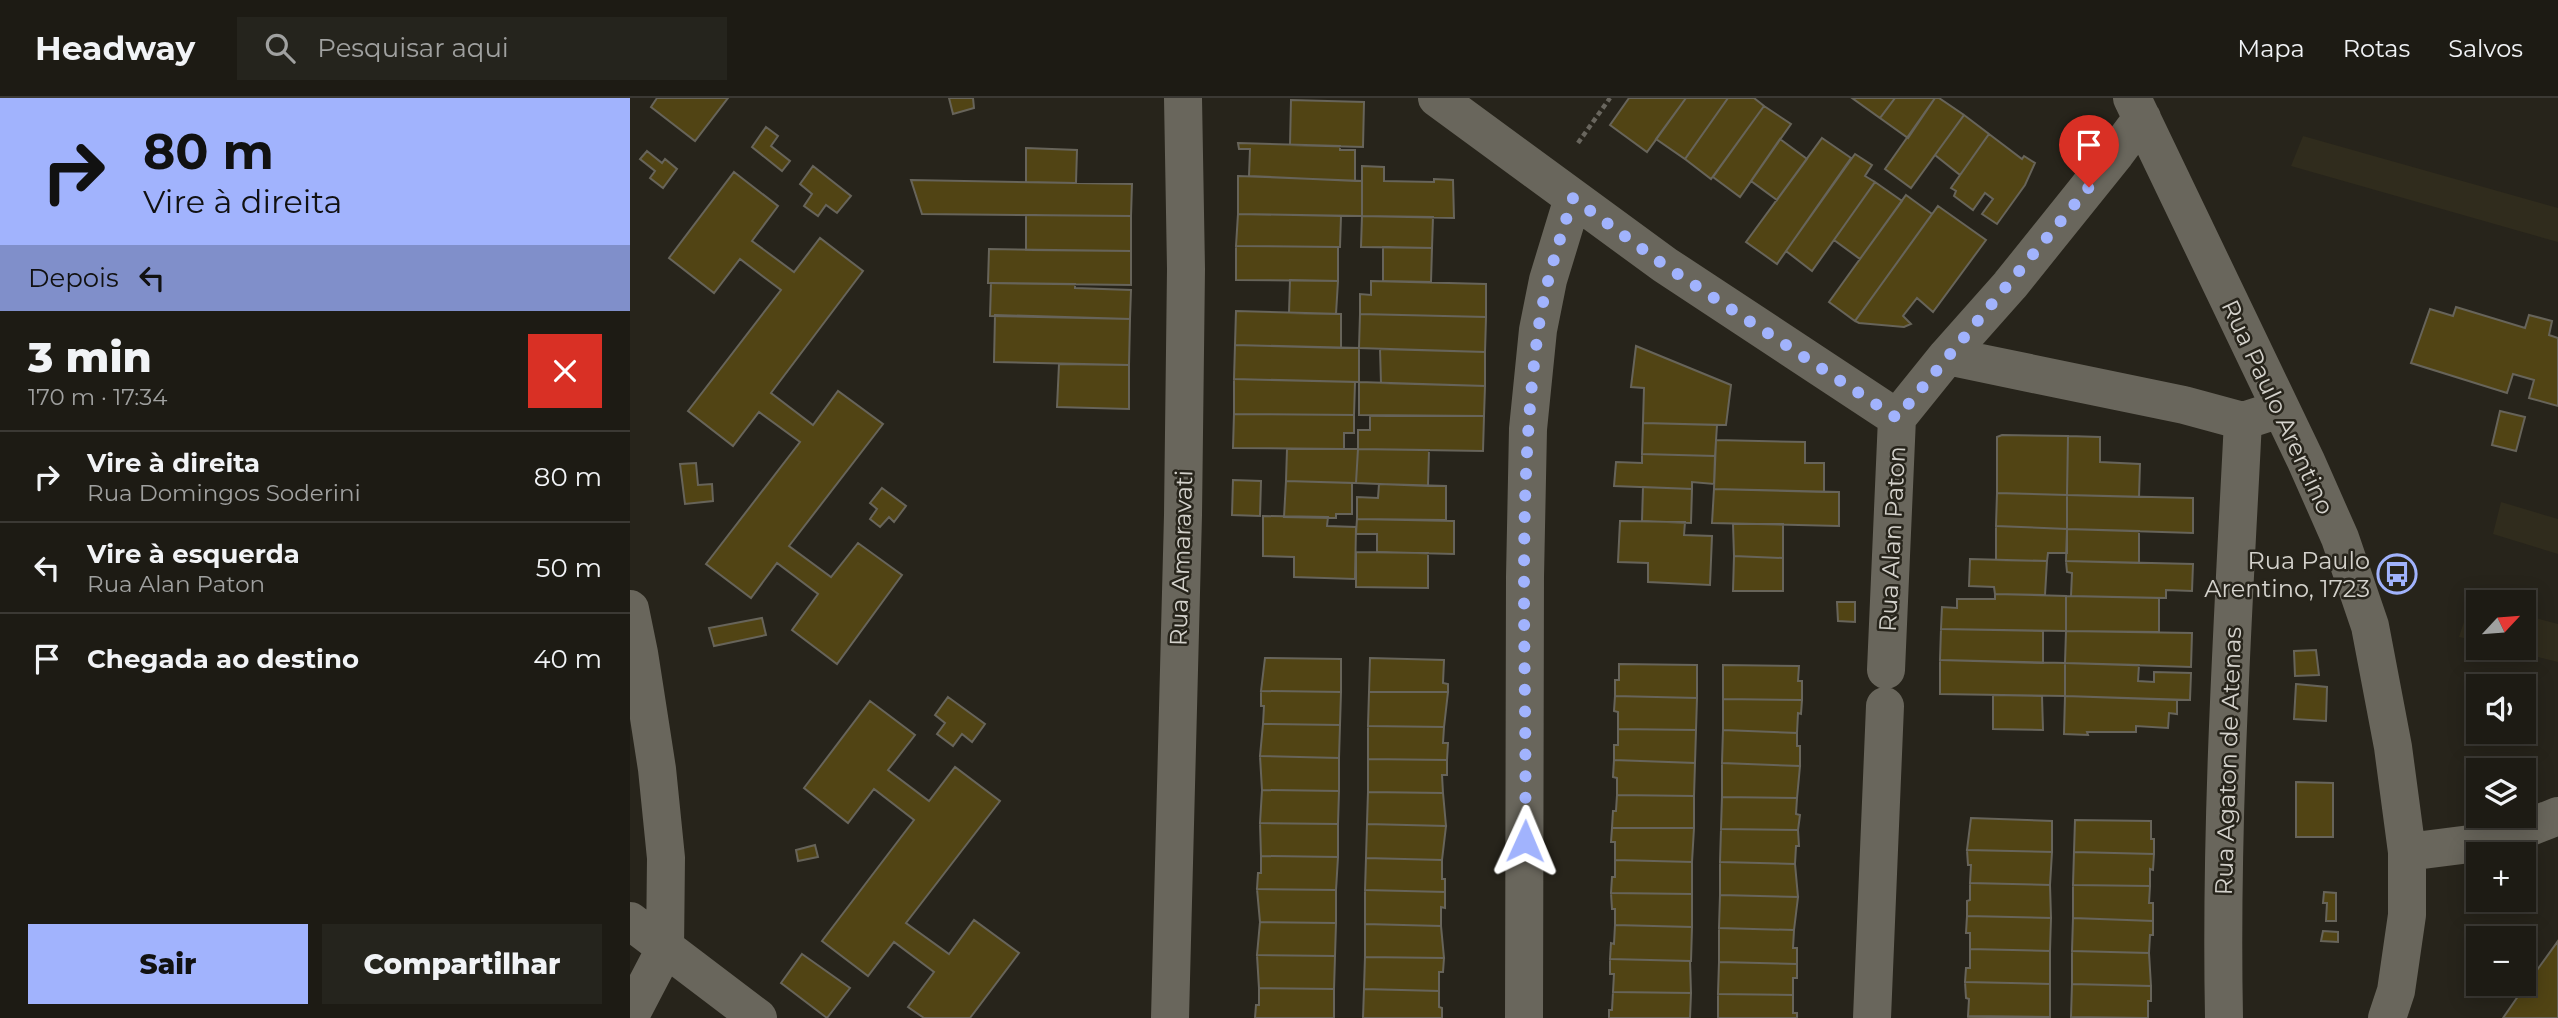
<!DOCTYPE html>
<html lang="pt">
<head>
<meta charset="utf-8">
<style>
	body { margin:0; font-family:Montserrat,sans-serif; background:#25241d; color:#f1f3f6; height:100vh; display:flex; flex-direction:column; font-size:26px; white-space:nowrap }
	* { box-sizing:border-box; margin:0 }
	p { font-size:23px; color:#a0a1a0 }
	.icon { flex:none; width:38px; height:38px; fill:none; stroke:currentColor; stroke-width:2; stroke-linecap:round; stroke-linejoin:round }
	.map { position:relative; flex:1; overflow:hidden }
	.details { display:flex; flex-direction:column; background:#1d1b14; width:630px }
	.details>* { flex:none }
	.top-card { background:#a1b3fd; color:#111; overflow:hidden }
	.needle { width:46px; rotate:64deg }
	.tools { position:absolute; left:1836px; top:492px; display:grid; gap:14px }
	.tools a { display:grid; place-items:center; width:70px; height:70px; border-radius:0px; background:#1d1b14; box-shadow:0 4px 18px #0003,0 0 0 2px #3b3934; font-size:35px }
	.pin { position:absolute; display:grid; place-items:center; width:60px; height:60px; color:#fff; margin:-72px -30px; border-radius:50% 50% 50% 0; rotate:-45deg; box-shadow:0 0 7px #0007 }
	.pin .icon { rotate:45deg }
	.me { position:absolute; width:77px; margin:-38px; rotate:1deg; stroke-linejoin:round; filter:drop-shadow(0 0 5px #0008) }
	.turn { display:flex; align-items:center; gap:24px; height:147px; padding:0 28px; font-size:32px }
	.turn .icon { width:91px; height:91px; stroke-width:2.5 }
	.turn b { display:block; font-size:49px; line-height:60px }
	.then { display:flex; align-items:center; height:66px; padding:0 28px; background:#0003; gap:14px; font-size:26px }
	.round { display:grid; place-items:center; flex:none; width:74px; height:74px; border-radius:0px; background:#25241d }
	.headline { display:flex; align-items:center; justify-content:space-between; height:119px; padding:0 28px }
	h1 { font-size:42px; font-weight:800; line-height:52px }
	.button { display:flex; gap:14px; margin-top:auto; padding:14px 28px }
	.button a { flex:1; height:80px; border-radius:0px; background:#a1b3fd; color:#111; font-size:28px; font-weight:800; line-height:80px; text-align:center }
	.button a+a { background:#25241d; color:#f1f3f6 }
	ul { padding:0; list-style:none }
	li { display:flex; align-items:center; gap:21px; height:91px; padding:0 28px; border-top:2px solid #3b3934 }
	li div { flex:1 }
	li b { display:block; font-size:26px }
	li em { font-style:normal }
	header { display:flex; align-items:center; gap:42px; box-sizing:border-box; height:98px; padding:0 35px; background:#1d1b14; border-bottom:2px solid #3b3934 }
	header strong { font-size:33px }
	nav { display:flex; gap:38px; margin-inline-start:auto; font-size:24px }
	.search { width:490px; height:63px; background:#25241d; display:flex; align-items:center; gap:18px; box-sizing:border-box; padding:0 24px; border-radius:0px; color:#a0a1a0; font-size:26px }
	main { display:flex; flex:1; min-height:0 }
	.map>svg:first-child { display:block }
</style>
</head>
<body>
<header>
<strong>Headway</strong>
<div class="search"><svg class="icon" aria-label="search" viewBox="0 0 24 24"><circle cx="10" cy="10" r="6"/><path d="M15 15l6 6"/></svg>Pesquisar aqui</div>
<nav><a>Mapa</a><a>Rotas</a><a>Salvos</a></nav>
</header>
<main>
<section class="details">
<div class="top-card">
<div class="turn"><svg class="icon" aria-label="right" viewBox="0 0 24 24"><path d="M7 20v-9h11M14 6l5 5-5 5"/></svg><div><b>80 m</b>Vire à direita</div></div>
<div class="then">Depois<svg class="icon" aria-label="left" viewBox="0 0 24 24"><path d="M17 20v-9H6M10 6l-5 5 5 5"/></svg></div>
</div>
<div class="headline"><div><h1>3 min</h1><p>170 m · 17:34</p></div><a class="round" style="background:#d93025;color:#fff"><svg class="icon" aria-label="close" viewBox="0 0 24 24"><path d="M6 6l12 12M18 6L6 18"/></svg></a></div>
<ul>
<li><svg class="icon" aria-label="right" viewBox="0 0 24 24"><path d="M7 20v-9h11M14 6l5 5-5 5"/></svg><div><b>Vire à direita</b><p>Rua Domingos Soderini</p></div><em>80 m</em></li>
<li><svg class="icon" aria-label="left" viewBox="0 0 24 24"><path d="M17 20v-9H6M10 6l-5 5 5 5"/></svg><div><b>Vire à esquerda</b><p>Rua Alan Paton</p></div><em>50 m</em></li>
<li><svg class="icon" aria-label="arrive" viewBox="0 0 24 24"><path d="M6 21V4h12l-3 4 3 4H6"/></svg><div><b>Chegada ao destino</b></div><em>40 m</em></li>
</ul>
<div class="button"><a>Sair</a><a>Compartilhar</a></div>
</section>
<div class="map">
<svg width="1928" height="920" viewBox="0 0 1928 920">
	<rect width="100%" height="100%" fill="#27241b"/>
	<path fill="#302c1d" d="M 1673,38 L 1928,110 L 1928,144 L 1661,68 Z
		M 1871,404 L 1928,421 L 1928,456 L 1863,436 Z
		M 1841,503 L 1848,505 L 1848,543 L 1829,539 Z
		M 1894,517 L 1928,526 L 1928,564 L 1871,550 L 1894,550 Z"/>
	<path fill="#514414" stroke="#67645a" stroke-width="2" d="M 27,0 L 98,0 L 65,43 L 21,9 Z
		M 319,0 L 343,0 L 344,10 L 323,16 Z
		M 999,0 L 1056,0 L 1017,54 L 980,27 Z
		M 1056,0 L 1098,0 L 1055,61 L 1026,41 Z
		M 1098,0 L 1124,0 L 1134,8 L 1081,81 L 1055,61 Z
		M 1222,0 L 1265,0 L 1250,20 Z
		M 1265,0 L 1305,0 L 1278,40 L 1250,20 Z
		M 1305,0 L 1309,0 L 1334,17 L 1281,90 L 1255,71 Z
		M 661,2 L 734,4 L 733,49 L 660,47 Z
		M 1134,8 L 1161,26 L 1110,99 L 1083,79 Z
		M 1334,17 L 1359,36 L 1330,77 L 1305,57 Z
		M 136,29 L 148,38 L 141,48 L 160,63 L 152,73 L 122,49 Z
		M 1359,36 L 1392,61 L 1394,58 L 1405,65 L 1395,87 L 1367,126 L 1352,116 L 1363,101 L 1355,95 L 1343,112 L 1324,98 L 1326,93 L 1321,90 Z
		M 1192,40 L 1221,60 L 1147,166 L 1116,144 Z
		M 1150,41 L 1177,61 L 1147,102 L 1121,83 Z
		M 608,45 L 710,48 L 710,52 L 725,52 L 725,83 L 619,78 L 620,51 L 609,51 Z
		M 396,50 L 447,52 L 446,85 L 396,84 Z
		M 17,53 L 32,65 L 35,61 L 47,71 L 33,90 L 20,80 L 25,73 L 10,61 Z
		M 1225,56 L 1242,67 L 1235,78 L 1245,84 L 1182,173 L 1156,153 Z
		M 183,68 L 221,98 L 207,115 L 196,107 L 188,118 L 174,108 L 182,96 L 170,86 Z
		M 732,68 L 754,69 L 754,83 L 804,84 L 804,81 L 823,82 L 824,120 L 732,118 Z
		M 104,74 L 148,108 L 122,143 L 164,174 L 190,140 L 233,173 L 141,295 L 183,327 L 208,293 L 253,326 L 159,448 L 201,479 L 228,445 L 272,477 L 207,566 L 162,532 L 188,496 L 147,465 L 121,500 L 76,466 L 170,344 L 129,314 L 103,348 L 58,313 L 151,192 L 110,161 L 84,195 L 39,160 Z
		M 608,78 L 732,83 L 732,118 L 608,116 Z
		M 281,82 L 502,86 L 501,118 L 292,116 Z
		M 1245,84 L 1272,103 L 1230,161 L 1204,142 Z
		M 1276,97 L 1302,116 L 1225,223 L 1199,204 Z
		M 1308,108 L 1356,142 L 1303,214 L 1287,200 L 1273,218 L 1281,226 L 1274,229 L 1229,225 L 1225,223 Z
		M 608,116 L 711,118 L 710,149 L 606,148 Z
		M 396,117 L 501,118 L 501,153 L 396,152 Z
		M 732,118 L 803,119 L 802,150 L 731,149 Z
		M 606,148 L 708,149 L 708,183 L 606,182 Z
		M 753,149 L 802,150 L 801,184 L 753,183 Z
		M 359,151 L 501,153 L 501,187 L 358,185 Z
		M 660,182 L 708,183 L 706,216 L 659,215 Z
		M 741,183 L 856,186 L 856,219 L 730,216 L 730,196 L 741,197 Z
		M 361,185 L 445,186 L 445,190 L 501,192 L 500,221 L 360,218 Z
		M 1826,209 L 1895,230 L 1899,217 L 1922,223 L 1919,237 L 1928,240 L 1928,308 L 1899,300 L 1904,282 L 1883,276 L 1877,295 L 1781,265 L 1800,211 L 1823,218 Z
		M 606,213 L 711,216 L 711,250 L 605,247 Z
		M 730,216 L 856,219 L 855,254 L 729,250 Z
		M 365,217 L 500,221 L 499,267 L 364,264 Z
		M 605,247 L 729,250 L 729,284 L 604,281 Z
		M 1006,248 L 1101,287 L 1096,327 L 1013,325 L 1014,290 L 1001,289 Z
		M 750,251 L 855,254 L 855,288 L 751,285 Z
		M 429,266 L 499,267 L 499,311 L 427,309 Z
		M 604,281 L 725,284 L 724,317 L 604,316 Z
		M 729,284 L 855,288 L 854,318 L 729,317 Z
		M 1870,313 L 1895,319 L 1886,353 L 1862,347 Z
		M 604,316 L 724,317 L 724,335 L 714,335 L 714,351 L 603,350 Z
		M 740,318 L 854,318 L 853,353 L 728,351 L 728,332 L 740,332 Z
		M 1013,325 L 1087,327 L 1085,358 L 1012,356 Z
		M 1372,337 L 1438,338 L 1437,397 L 1367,395 L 1367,339 Z
		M 1438,338 L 1470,339 L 1470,364 L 1510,366 L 1509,399 L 1437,397 Z
		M 1086,342 L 1175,344 L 1175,365 L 1194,365 L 1194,394 L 1084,391 Z
		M 657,351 L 728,351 L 726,385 L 656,383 Z
		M 728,351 L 799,352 L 798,388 L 726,385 Z
		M 1012,356 L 1085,358 L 1084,386 L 1062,384 L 1062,391 L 984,388 L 986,364 L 1012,365 Z
		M 66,365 L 68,387 L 82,386 L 83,403 L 55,406 L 50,366 Z
		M 603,382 L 631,383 L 630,418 L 602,417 Z
		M 656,383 L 722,385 L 722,416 L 706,416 L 706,420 L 701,420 L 654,419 Z
		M 749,386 L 816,388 L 816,422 L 727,421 L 727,399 L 748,400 Z
		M 1013,389 L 1062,391 L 1061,425 L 1012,423 Z
		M 252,390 L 276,408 L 264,424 L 259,419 L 250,429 L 240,421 L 247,411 L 240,405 Z
		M 1084,391 L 1209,394 L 1209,428 L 1082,425 Z
		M 1367,395 L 1437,397 L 1437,431 L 1366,428 Z
		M 1437,397 L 1563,400 L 1563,435 L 1437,431 Z
		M 633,418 L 698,419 L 697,428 L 726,429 L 725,481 L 664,479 L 664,459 L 633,458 Z
		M 727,421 L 824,423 L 824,456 L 747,454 L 747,436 L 726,436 Z
		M 990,423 L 1055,424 L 1054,437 L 1082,438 L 1080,487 L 1018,484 L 1018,465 L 988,464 Z
		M 1103,426 L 1153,426 L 1153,460 L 1104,458 Z
		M 1366,428 L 1437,431 L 1437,455 L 1418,455 L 1417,463 L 1366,462 Z
		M 1437,431 L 1509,433 L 1509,465 L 1436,463 Z
		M 726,454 L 798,455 L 798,490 L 726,489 Z
		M 1104,458 L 1153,460 L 1153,493 L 1103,493 Z
		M 1340,461 L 1417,463 L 1415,497 L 1365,496 L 1364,489 L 1339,488 Z
		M 1436,463 L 1563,466 L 1562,493 L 1536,492 L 1536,500 L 1441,498 L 1442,475 L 1437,474 Z
		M 1365,496 L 1436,498 L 1436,533 L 1311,531 L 1312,509 L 1327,510 L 1327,501 L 1365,501 Z
		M 1436,498 L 1529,500 L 1529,534 L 1436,533 Z
		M 1207,504 L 1225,504 L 1225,524 L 1208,523 Z
		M 132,520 L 136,537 L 84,548 L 79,530 Z
		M 1311,531 L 1413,533 L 1413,565 L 1310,562 Z
		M 1436,533 L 1562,535 L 1561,569 L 1435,565 Z
		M 1686,552 L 1689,577 L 1665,578 L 1664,553 Z
		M 635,560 L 711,561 L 711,594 L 631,593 Z
		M 740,560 L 814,562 L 813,585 L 818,586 L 818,594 L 739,594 Z
		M 1310,562 L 1435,565 L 1435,598 L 1310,596 Z
		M 1435,565 L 1509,567 L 1508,583 L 1524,584 L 1524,574 L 1561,575 L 1560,602 L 1435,598 Z
		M 989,566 L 1067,567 L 1067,600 L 985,598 L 985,582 L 989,582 Z
		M 1093,567 L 1169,568 L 1168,583 L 1172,583 L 1172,602 L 1093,601 Z
		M 1666,586 L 1697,589 L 1696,623 L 1664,621 Z
		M 631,593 L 711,594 L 710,627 L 633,626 L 634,608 L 631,608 Z
		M 739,594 L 818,594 L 814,629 L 738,628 Z
		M 1363,597 L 1412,598 L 1413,632 L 1363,631 Z
		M 985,598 L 1067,600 L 1066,632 L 988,631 L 988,614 L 984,613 Z
		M 1435,598 L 1547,602 L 1547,616 L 1539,615 L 1538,630 L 1506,628 L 1506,634 L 1457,634 L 1458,637 L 1434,636 Z
		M 318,599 L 355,626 L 342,644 L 332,636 L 323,648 L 307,636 L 315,625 L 305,617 Z
		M 1093,601 L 1172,602 L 1171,616 L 1168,615 L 1167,635 L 1093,632 Z
		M 240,603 L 285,637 L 258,672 L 299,703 L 325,669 L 370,703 L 276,825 L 319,856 L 344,822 L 389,855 L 340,920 L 294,920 L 278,909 L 304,874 L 264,844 L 238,878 L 192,843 L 284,722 L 244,691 L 218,725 L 174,690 Z
		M 633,626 L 710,627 L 709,660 L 630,658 Z
		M 738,628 L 814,629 L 813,645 L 818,645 L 817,662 L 738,661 Z
		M 988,631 L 1066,632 L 1065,665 L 984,662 L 984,647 L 988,647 Z
		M 1093,632 L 1167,635 L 1167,648 L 1170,648 L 1170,668 L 1092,665 Z
		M 630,658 L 709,660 L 709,693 L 632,692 Z
		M 738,661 L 817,662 L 817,677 L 812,677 L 813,695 L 738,694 Z
		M 984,662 L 1065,665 L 1064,698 L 987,697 L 987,680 L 983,679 Z
		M 1092,665 L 1170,668 L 1167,700 L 1092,699 Z
		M 1666,684 L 1703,685 L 1703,739 L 1666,739 Z
		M 632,692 L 709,693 L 708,726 L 630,725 Z
		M 738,694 L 813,695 L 816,728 L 737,726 Z
		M 987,697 L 1064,698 L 1064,730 L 982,730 L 983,713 L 986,713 Z
		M 1092,699 L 1167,700 L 1166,716 L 1170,717 L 1168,732 L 1091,731 Z
		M 1341,720 L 1422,723 L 1422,754 L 1337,752 Z
		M 1445,722 L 1521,723 L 1521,741 L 1524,741 L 1524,756 L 1444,754 Z
		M 630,725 L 708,726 L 708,759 L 631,758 Z
		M 737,726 L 816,728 L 812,762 L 736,760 Z
		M 982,730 L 1064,730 L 1062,764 L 985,762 L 985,744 L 981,744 Z
		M 1091,731 L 1168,732 L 1169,748 L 1166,748 L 1165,766 L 1090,764 Z
		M 185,747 L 188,759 L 168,763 L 166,752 Z
		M 1337,752 L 1422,754 L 1420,787 L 1340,785 L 1341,767 L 1338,767 Z
		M 1444,754 L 1524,756 L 1523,772 L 1520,771 L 1520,788 L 1443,787 Z
		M 631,758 L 708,759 L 706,792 L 627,791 L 628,775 L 631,775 Z
		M 736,760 L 812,762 L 812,781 L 815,781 L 815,794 L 735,792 Z
		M 985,762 L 1062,764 L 1062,796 L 981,795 L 982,779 L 985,779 Z
		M 1090,764 L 1165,766 L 1168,799 L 1090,797 Z
		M 1340,785 L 1420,787 L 1421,820 L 1337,818 L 1337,803 L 1340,802 Z
		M 1443,787 L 1520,788 L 1519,805 L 1523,805 L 1523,823 L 1443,820 Z
		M 627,791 L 706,792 L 706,825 L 630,824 Z
		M 735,792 L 815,794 L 815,810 L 811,809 L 811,828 L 735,826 Z
		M 1694,794 L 1706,795 L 1706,823 L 1696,823 L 1697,805 L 1693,805 Z
		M 981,795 L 1062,796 L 1062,829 L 985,827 L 985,811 L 982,811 Z
		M 1090,797 L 1168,799 L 1164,832 L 1089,830 Z
		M 1337,818 L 1421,820 L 1420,853 L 1340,851 L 1340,835 L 1336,835 Z
		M 1443,820 L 1523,823 L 1523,837 L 1520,837 L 1519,855 L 1442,853 Z
		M 630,824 L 706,825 L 705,858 L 627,857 Z
		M 735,826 L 811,828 L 814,860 L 735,859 Z
		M 985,827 L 1062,829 L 1061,863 L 980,861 L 981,845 L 984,846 Z
		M 1089,830 L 1164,832 L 1163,850 L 1167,850 L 1167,866 L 1089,864 Z
		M 1693,833 L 1708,834 L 1708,844 L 1691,843 Z
		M 1928,843 L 1928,920 L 1873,920 L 1893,891 L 1885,886 L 1894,886 L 1894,861 L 1907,872 Z
		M 1340,851 L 1420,853 L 1420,886 L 1335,884 L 1336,870 L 1340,870 Z
		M 1442,853 L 1519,855 L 1521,888 L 1442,886 Z
		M 172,856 L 220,890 L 197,920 L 151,885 Z
		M 627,857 L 705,858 L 704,891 L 629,890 Z
		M 735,859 L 814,860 L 813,874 L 809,874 L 809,893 L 734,891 Z
		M 980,861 L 1060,863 L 1061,895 L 983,894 L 984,876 L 980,876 Z
		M 1089,864 L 1167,866 L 1167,880 L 1163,880 L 1163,897 L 1088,896 Z
		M 1335,884 L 1420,886 L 1420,919 L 1338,918 L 1339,901 L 1336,900 Z
		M 1442,886 L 1521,888 L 1521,903 L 1518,903 L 1518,920 L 1441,919 Z
		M 629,890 L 704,891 L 704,920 L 625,920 L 626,907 L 629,907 Z
		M 734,891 L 809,893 L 809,909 L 812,910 L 812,920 L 733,920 Z
		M 983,894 L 1061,895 L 1060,920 L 979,920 L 979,912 L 982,912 Z
		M 1088,896 L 1163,897 L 1163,915 L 1167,915 L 1167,920 L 1088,920 Z
		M 1338,918 L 1420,919 L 1420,920 L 1338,920 Z"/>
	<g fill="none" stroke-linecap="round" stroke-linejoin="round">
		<path stroke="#69665e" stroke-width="4.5" stroke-dasharray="5 3.5" stroke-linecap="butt" d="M 948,45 L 980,0"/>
		<path stroke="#69665c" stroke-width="38" d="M 807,0 L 1035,167 L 1267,320
			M 1502,0 L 1676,363 L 1710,440 L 1740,528 L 1763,649 L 1777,754 L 1777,817 L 1766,893 L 1757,920
			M 1317,258 L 1554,307 L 1613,323
			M 0,511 L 9,555 L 27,671 L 36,760 L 35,851 L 0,918
			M 1256,572 L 1267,320 L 1317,258 L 1380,187 L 1486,55 L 1512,20
			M 1777,754 L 1848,745 L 1900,729 L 1928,718
			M 0,823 L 128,920
			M 540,920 L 553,417 L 556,171 L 553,0
			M 894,920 L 895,479 L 898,331 L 908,232 L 918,182 L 943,100
			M 1242,920 L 1255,608
			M 1594,920 C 1590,721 1603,522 1613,323 L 1650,311"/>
	</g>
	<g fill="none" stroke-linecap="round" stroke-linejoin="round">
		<path stroke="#a1b3fd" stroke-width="12" stroke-dasharray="0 21.6" d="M 895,743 C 898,574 885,402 908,234 C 914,188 929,144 943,100 L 1034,167 L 1267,320 L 1459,89"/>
	</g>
	<defs>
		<g id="bus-ring" transform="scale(2.0125)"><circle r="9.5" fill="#27241b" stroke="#a1b3fd" stroke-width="1.5"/><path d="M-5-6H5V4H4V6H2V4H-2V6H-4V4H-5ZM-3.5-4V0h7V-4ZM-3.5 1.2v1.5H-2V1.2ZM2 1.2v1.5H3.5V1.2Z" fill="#a1b3fd"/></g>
	</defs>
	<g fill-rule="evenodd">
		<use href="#bus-ring" x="1767" y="476"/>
	</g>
	<g text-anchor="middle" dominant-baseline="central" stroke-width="5" stroke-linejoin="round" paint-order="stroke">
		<g font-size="24" fill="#d4d2cc" stroke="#27241b">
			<text transform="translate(1648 309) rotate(65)">Rua Paulo Arentino</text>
			<text transform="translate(1262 441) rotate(-87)">Rua Alan Paton</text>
			<text transform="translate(551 460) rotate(-88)">Rua Amaravati</text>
			<text transform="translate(1598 663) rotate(-88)">Rua Agaton de Atenas</text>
		</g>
		<g font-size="24" fill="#d4d2cc" stroke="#27241b" text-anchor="end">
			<text x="1740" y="462">Rua Paulo<tspan x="1740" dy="28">Arentino, 1723</tspan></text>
		</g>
	</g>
</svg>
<div class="tools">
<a><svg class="needle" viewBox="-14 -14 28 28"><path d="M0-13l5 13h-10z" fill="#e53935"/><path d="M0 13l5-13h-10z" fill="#a0a1a0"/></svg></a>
<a><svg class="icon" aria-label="sound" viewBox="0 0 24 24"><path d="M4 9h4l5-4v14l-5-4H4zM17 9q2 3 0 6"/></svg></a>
<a><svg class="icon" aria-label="layers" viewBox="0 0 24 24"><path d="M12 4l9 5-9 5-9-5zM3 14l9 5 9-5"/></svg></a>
<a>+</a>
<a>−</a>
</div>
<div class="pin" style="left:1459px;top:89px;background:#d93025"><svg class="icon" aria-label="arrive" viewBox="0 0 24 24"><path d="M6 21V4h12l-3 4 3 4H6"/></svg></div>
<svg class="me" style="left:895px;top:743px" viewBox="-20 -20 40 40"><path d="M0-17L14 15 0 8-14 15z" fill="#a1b3fd" stroke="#fff" stroke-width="4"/></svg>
</div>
</main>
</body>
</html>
